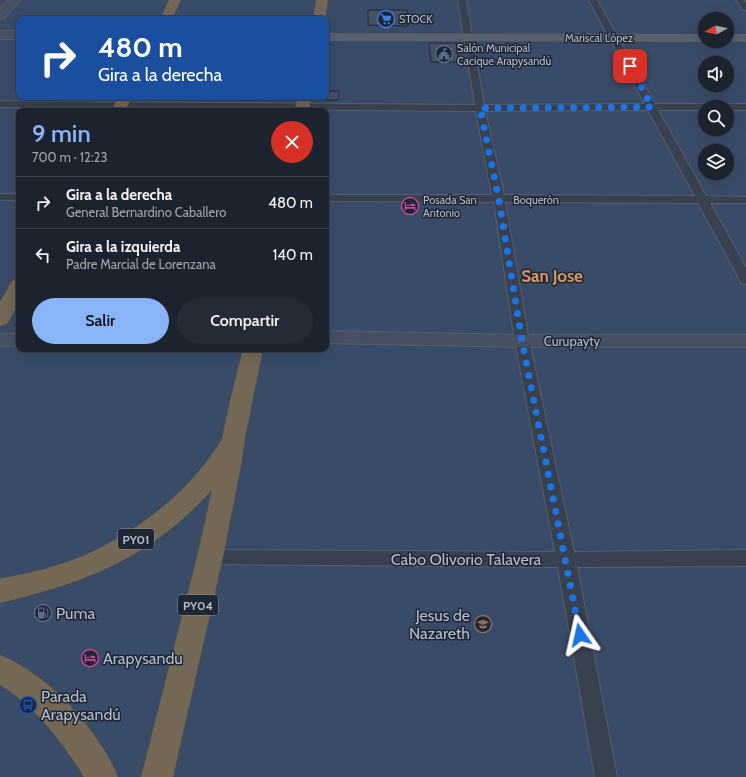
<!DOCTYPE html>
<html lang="es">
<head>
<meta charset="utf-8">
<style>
	body { margin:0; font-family:Cabin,sans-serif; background:#242b36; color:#f1f3f6; height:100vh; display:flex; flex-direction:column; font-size:15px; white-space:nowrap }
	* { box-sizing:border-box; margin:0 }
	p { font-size:13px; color:#a0a4aa }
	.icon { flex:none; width:22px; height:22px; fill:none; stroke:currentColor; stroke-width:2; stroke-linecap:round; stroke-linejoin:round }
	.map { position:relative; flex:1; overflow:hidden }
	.side { position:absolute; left:16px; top:108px; width:313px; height:244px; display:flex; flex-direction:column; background:#1b232e; border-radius:8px; box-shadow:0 4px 16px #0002,0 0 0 1px #39404a }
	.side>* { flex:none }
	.top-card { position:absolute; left:16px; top:16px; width:313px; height:84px; border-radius:8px; box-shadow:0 4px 16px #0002,0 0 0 1px #39404a; background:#1a4fa0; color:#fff; overflow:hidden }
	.needle { width:26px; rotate:262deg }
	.buttons { position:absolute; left:698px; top:12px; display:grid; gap:8px }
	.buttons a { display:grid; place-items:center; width:36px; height:36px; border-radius:50%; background:#1b232e; box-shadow:0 4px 16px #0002,0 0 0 1px #39404a; font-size:20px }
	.pin { position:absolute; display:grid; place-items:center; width:34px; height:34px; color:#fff; margin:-17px; border-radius:8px; box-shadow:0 2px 6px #0006 }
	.me { position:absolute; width:44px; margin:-22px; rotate:349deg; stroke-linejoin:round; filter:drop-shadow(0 0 3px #0008) }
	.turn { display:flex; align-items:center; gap:14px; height:84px; padding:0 16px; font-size:18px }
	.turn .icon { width:52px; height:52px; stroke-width:2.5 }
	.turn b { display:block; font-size:28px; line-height:34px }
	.round { display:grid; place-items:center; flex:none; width:42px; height:42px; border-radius:21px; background:#242b36 }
	.headline { display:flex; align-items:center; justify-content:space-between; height:68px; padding:0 16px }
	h1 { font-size:24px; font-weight:600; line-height:30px; color:#8ab4f8 }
	.cta { display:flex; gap:8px; margin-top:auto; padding:8px 16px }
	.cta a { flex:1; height:46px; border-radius:24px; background:#8ab4f8; color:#111; font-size:16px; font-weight:600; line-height:46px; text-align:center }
	.cta a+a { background:#242b36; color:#f1f3f6 }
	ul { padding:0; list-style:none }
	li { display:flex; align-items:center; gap:12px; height:52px; padding:0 16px; border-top:1px solid #39404a }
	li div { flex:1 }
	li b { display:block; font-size:15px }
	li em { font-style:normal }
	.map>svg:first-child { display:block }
</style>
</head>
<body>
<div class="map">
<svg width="746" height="777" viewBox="0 0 746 777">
	<rect width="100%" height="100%" fill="#242f3e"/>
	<path fill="#394c67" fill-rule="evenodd" d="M 0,0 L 746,0 L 746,777 L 0,777 ZM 19,19 L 326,19 L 326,97 L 19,97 ZM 705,19 L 727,19 L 727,41 L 705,41 ZM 705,63 L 727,63 L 727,85 L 705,85 ZM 705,107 L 727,107 L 727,129 L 705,129 ZM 19,111 L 326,111 L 326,349 L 19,349 ZM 705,151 L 727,151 L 727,173 L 705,173 Z"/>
	<path fill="#455162" stroke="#1f2835" d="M 368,10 L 407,10 L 408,26 L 368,25 Z
		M 429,43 L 456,43 L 459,62 L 431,62 Z
		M 326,91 L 339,91 L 338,100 L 326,100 Z"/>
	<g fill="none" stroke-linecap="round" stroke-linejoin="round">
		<g stroke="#565f6c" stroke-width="2">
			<path id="street" d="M 458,0 L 466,0 L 484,105 L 645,104 L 589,0 L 597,0 L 655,104 L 746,104 L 746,110 L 727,110 L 727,107 L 705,107 L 705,110 L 658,110 L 706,196 L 746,197 L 746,203 L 710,203 L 746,268 L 746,284 L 741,283 L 740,280 L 698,203 L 505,202 L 529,341 L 574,552 L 746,550 L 746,566 L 577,567 L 617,777 L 595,777 L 558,567 L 210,564 L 204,562 L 201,557 L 204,552 L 210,550 L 555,552 L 515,341 L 494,202 L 326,201 L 326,195 L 492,195 L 476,111 L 0,107 L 0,101 L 475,105 ZM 648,110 L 695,196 L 504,195 L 485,111 Z
				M 736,0 L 744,0 L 746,3 L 746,10 L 743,10 Z
				M 0,194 L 19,194 L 19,200 L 0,200 Z"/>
		</g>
		<g stroke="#565f6c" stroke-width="2">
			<path id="secondary" d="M 9,0 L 20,0 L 4,18 L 0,19 L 0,9 Z
				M 0,31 L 19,31 L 19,39 L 0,39 Z
				M 326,331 L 522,335 L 746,335 L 746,347 L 522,347 L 326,343 Z
				M 0,334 L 19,334 L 19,346 L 0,346 Z"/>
		</g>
		<g stroke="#414a57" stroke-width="2">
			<path id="primary" d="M 326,33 L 705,34 L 705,41 L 708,41 L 705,42 L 326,41 Z
				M 727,34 L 746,34 L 746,42 L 724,41 L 727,41 Z"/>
		</g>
		<g stroke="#434c59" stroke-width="2">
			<path id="highway" d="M 169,0 L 181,0 L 172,19 L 160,19 Z
				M 316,0 L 328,0 L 325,19 L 313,19 Z
				M 118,97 L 132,97 L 125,111 L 111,111 Z
				M 297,97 L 311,97 L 309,111 L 295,111 Z
				M 19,279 L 19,303 L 7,324 L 0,326 L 0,302 L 12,281 Z
				M 243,349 L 263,349 L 246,433 L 240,471 L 223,557 L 173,777 L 141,777 L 197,557 L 212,490 C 150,558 88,582 0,603 L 0,579 C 24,574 48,569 70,561 C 127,540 191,493 221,440 C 224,435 224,425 226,420 C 231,396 237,373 243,349 Z
				M 0,655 C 48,674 99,730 118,777 L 84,777 C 62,742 36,707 0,685 Z"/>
		</g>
		<use href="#street" fill="#38414e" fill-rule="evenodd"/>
		<use href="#secondary" fill="#465061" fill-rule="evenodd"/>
		<use href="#primary" fill="#56606e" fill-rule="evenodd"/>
		<use href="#highway" fill="#746855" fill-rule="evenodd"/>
	</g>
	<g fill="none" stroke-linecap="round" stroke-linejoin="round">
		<path stroke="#1a73e8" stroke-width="7" stroke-dasharray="0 12.6" d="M 580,635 L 522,341 L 499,200 L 480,108 L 652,107 L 630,66"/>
	</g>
	<defs>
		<g id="supermarket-ring" transform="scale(0.9)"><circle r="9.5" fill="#1d2633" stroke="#3f7fe0" stroke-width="1.5"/><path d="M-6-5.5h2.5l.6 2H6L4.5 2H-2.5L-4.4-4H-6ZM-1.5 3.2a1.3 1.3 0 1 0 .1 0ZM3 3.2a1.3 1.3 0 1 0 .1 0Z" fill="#3f7fe0"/></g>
		<g id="civic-ring" transform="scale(0.9)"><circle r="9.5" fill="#1d2633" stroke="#5c6f8a" stroke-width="1.5"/><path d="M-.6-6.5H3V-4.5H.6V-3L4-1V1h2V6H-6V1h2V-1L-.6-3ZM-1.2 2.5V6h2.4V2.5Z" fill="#5c6f8a"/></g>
		<g id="hotel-ring" transform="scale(0.9)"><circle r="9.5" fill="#1d2633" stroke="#d1479c" stroke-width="1.5"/><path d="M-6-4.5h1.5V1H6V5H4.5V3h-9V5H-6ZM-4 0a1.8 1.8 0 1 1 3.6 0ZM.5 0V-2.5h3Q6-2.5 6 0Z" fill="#d1479c"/></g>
		<g id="fuel-ring" transform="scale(0.9)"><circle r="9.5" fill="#1d2633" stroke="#5c6f8a" stroke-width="1.5"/><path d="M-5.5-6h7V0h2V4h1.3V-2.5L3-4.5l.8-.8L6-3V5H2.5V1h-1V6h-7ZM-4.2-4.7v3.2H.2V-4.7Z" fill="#5c6f8a"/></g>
		<g id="school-ring" transform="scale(0.9)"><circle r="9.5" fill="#1d2633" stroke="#8d6e63" stroke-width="1.5"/><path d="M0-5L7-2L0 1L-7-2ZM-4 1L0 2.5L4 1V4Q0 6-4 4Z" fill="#8d6e63"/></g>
		<g id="bus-ring" transform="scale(0.9)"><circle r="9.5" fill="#1d2633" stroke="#1a4fb4" stroke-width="1.5"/><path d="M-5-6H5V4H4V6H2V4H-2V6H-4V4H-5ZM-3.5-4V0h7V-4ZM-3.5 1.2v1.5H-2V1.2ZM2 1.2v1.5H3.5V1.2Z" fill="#1a4fb4"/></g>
	</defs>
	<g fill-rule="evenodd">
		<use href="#supermarket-ring" x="386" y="19"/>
		<use href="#civic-ring" x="444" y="54"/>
		<use href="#hotel-ring" x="410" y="206"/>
		<use href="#fuel-ring" x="43" y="613"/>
		<use href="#school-ring" x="483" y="624"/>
		<use href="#hotel-ring" x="90" y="658"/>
		<use href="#bus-ring" x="28" y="705"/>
	</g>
	<g text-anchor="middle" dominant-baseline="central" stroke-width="3" stroke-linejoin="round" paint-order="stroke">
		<g font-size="11" fill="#b4bcc9" stroke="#1d2633" text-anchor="start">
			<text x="399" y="19">STOCK</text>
			<text x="457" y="48">Salón Municipal<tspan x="457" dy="13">Cacique Arapysandú</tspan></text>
			<text x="423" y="200">Posada San<tspan x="423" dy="13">Antonio</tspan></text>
		</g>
		<g font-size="11" fill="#b4bcc9" stroke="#1d2633">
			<text x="599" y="38">Mariscal López</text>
			<text x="536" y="200">Boquerón</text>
		</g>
		<g fill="#1d2633" stroke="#878f9c" stroke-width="1">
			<rect x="118" y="529" width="36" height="20" rx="3"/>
			<rect x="178" y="595" width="40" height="20" rx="3"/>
		</g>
		<g font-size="12" font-weight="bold" fill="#b4bcc9">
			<text x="136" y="539">PY01</text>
			<text x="198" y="605">PY04</text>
		</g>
		<g font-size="13" fill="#b4bcc9" stroke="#1d2633">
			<text x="572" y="341">Curupayty</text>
		</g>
		<g font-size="16" fill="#b4bcc9" stroke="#1d2633">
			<text x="466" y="559">Cabo Olivorio Talavera</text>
		</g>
		<g font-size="16" fill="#b4bcc9" stroke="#1d2633" text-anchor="start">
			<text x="56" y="613">Puma</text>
			<text x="470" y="615" text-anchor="end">Jesus de<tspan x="470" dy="18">Nazareth</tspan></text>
			<text x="103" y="658">Arapysandu</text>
			<text x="41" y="696">Parada<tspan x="41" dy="18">Arapysandú</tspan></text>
		</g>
		<g font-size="17" font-weight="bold" fill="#d59563" stroke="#1d2633">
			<text x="552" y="276">San Jose</text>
		</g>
	</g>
</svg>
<div class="buttons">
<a><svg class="needle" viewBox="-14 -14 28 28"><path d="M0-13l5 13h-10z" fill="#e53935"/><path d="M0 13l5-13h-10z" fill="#a0a4aa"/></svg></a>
<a><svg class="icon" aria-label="sound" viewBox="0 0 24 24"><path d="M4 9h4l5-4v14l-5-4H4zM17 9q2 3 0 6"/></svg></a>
<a><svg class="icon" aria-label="search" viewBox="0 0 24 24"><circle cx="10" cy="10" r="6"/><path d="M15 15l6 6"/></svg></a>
<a><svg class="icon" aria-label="layers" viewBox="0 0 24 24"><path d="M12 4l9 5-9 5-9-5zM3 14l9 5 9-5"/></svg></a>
</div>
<div class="pin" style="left:630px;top:66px;background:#d93025"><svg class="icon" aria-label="arrive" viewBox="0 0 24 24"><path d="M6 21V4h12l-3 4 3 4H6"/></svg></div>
<svg class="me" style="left:580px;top:635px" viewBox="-20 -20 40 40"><path d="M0-17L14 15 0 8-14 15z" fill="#1a73e8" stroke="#fff" stroke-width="4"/></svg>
<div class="top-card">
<div class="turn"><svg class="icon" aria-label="right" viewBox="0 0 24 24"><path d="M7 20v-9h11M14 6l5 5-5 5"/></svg><div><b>480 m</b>Gira a la derecha</div></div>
</div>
<section class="side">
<div class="headline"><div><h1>9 min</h1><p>700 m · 12:23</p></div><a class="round" style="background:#d93025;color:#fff"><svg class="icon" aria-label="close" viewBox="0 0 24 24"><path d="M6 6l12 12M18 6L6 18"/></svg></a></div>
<ul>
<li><svg class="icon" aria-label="right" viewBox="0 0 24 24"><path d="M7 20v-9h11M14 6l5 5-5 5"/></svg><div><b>Gira a la derecha</b><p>General Bernardino Caballero</p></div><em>480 m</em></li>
<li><svg class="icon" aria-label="left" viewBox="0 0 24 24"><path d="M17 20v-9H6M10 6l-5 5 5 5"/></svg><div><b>Gira a la izquierda</b><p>Padre Marcial de Lorenzana</p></div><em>140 m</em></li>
</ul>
<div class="cta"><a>Salir</a><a>Compartir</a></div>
</section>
</div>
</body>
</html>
